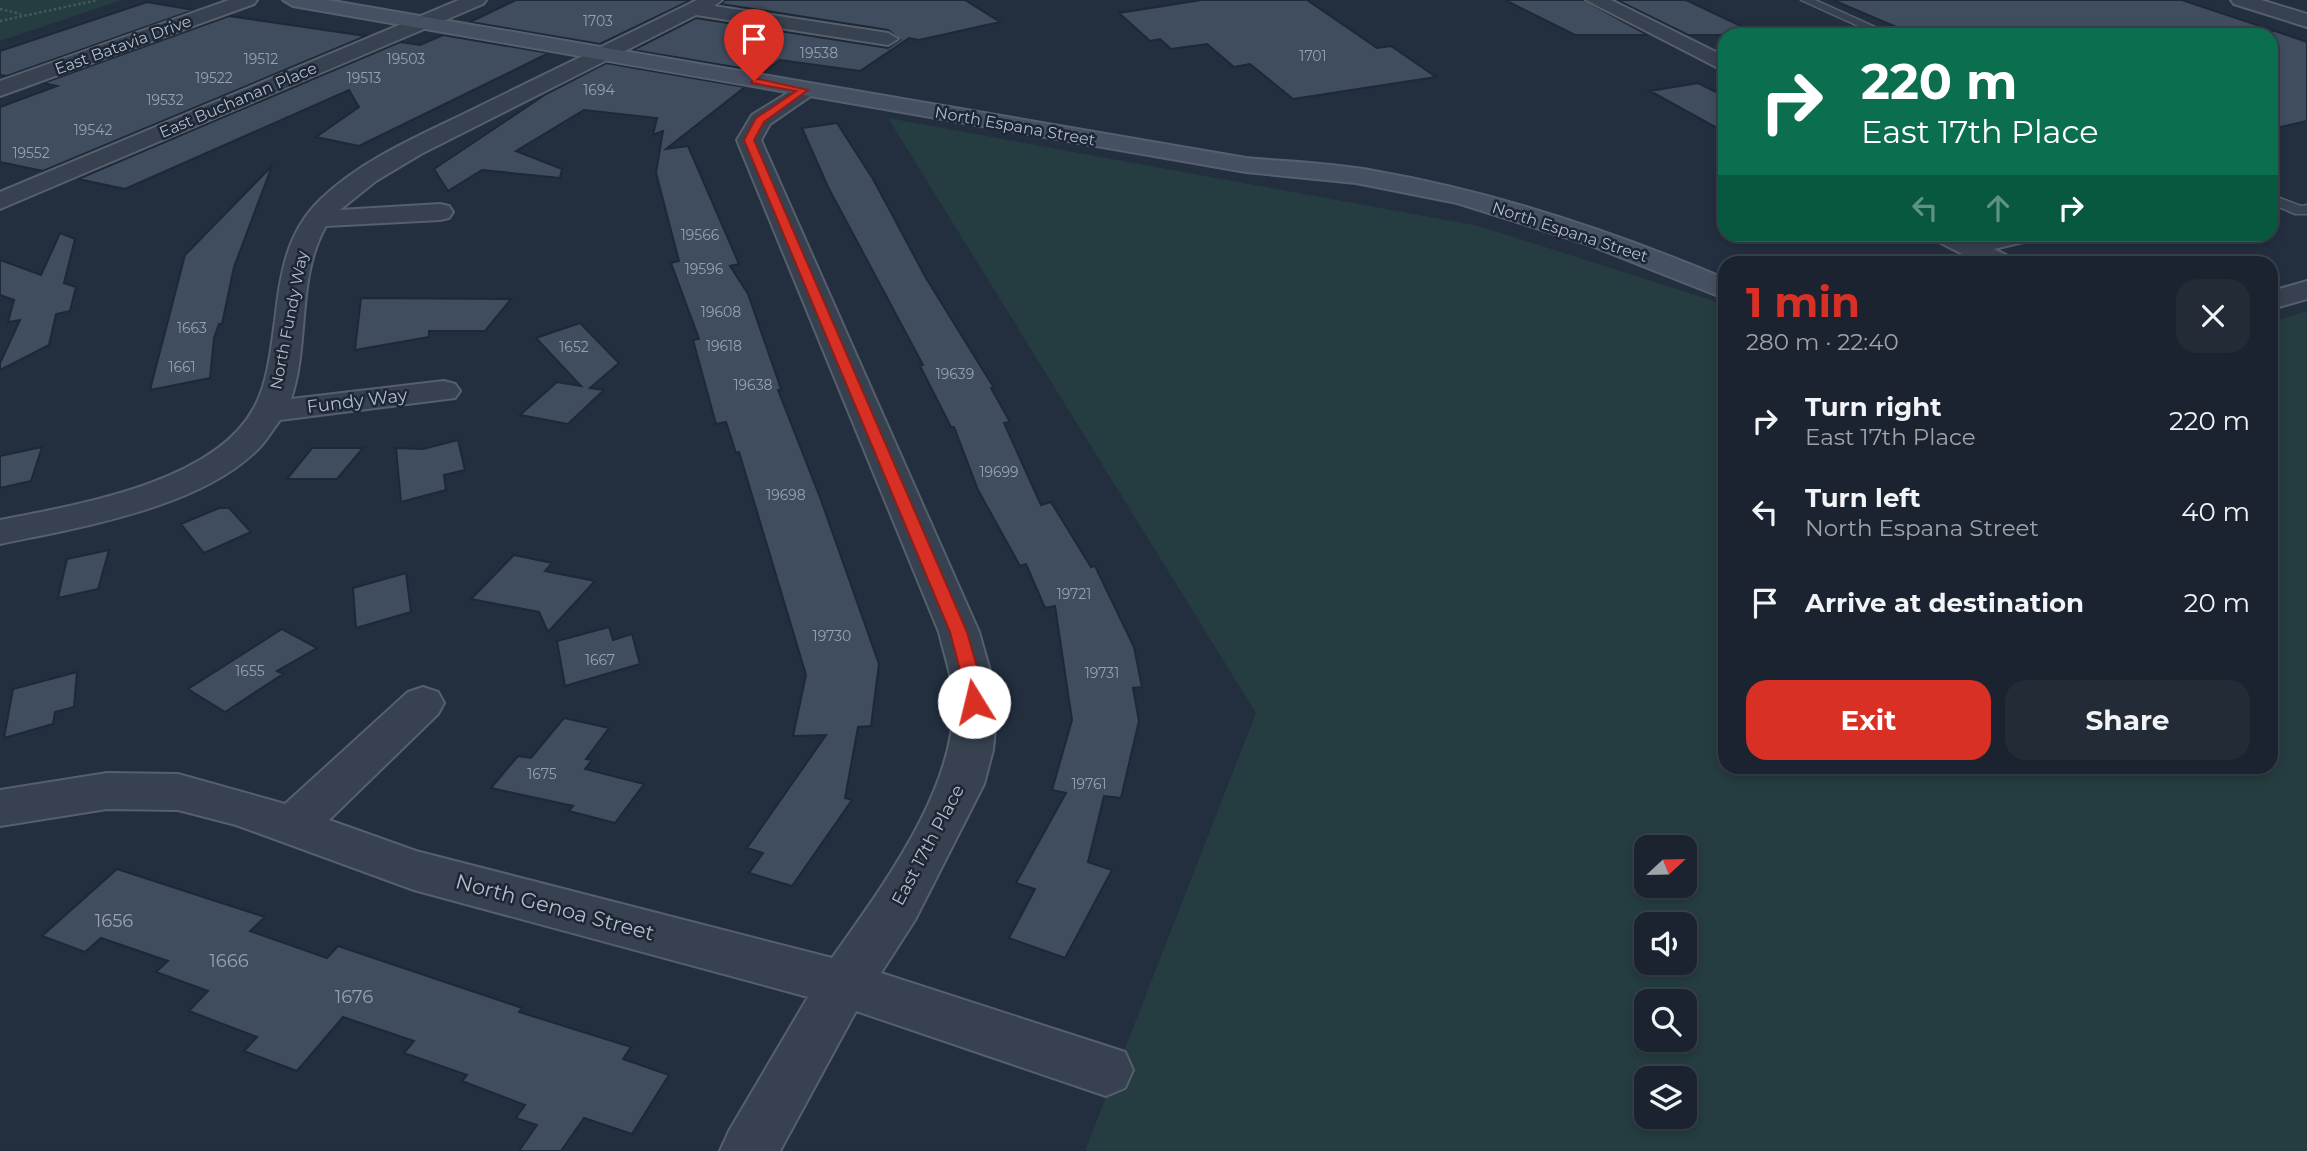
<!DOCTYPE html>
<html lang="en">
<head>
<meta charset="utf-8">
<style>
	body { margin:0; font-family:Montserrat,sans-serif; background:#232b37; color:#f1f3f6; height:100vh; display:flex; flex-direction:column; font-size:26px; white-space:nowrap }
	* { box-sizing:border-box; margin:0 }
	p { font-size:23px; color:#9fa4aa }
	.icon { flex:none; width:38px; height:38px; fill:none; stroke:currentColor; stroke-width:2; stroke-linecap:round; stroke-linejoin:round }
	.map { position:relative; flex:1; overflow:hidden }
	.panel { position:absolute; left:1718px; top:256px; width:560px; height:518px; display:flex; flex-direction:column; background:#1a232f; border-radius:21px; box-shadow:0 4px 10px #0003,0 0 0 2px #38404b }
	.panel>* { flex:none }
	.guide { position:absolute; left:1718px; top:28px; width:560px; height:214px; border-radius:21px; box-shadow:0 4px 10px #0003,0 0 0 2px #38404b; background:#0b6e4f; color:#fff; overflow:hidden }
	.needle { width:46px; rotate:68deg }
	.controls { position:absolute; left:1634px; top:835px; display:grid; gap:14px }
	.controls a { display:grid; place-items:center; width:63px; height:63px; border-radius:14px; background:#1a232f; box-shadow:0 4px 10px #0003,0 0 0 2px #38404b; font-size:35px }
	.pin { position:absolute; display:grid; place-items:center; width:60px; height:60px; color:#fff; margin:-72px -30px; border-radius:50% 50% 50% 0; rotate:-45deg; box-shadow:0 0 7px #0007 }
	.pin .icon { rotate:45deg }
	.me { position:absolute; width:77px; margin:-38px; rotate:351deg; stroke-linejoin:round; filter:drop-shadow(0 0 5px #0008) }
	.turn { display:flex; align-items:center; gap:24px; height:147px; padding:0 28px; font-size:32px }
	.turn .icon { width:91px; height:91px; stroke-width:2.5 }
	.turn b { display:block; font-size:49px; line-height:60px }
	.lanes { display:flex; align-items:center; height:66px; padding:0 28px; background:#0003; justify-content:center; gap:35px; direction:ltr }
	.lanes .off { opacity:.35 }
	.round { display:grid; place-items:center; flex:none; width:74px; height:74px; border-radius:21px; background:#232b37 }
	.head { display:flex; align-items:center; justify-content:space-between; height:119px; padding:0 28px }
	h1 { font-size:42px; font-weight:700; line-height:52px; color:#d93025 }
	.button { display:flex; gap:14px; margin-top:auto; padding:14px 28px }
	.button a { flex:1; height:80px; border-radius:21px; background:#d93025; color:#fff; font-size:28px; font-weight:700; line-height:80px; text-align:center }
	.button a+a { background:#232b37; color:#f1f3f6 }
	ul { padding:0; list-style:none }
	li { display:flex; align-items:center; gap:21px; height:91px; padding:0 28px }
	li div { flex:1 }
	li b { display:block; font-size:26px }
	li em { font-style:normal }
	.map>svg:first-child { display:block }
</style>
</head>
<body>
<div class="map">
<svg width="2307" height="1151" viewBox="0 0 2307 1151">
	<rect width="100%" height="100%" fill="#232f3f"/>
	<path fill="#253d40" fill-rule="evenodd" d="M 0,0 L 122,0 L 0,41 Z
		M 888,118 L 1479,226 L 1711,300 L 1725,308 L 1726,766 L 2272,766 L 2272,322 L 2307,311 L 2307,1151 L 1085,1151 L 1256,713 ZM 1647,847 L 1685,847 L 1685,886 L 1647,886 ZM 1647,924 L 1685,924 L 1685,962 L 1647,962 ZM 1647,1001 L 1685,1001 L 1685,1040 L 1647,1040 ZM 1647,1078 L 1685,1078 L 1685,1116 L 1647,1116 Z"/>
	<path fill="#3f4d5f" stroke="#1e2836" stroke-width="2" d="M 516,0 L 691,0 L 600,44 L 470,22 Z
		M 725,0 L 965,0 L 1000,22 L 919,40 L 909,38 L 860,71 L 780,60 L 764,72 L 633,50 L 696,18 L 888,48 L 900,40 L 888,30 L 721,4 Z
		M 1201,0 L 1307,0 L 1377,48 L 1391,46 L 1436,77 L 1293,99 L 1250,64 L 1234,67 L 1207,44 L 1171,49 L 1160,39 L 1150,41 L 1119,13 Z
		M 1505,0 L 1584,0 L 1648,35 L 1575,35 Z
		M 1617,0 L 1686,0 L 1760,35 L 1688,35 Z
		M 1833,0 L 2182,0 L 2269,29 L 2268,35 L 1915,35 Z
		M 147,2 L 194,10 L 7,76 L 0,75 L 0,51 Z
		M 229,16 L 366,36 L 43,171 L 0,162 L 0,107 L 57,86 L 43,83 Z
		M 2272,30 L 2307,42 L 2307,121 L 2272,129 Z
		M 443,35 L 549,53 L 359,146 L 316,137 L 359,107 L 349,90 L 125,189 L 78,179 L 400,42 L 420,45 Z
		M 606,63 L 745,87 L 666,149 L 688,146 L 739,264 L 730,266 L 748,294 L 778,380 L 781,390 L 778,390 L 821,500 L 879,664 L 871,726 L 858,727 L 845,798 L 852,800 L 792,886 L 749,873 L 763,853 L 747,848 L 826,735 L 793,736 L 806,675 L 739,452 L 736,453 L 726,422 L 716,424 L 693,340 L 699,339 L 671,263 L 679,261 L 656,173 L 663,131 L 653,135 L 657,118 L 584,110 L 516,151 L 562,169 L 560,178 L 482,170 L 448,191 L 434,169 L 546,94 Z
		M 1698,83 L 1726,97 L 1726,133 L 1650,91 Z
		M 837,123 L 873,179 L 926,278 L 994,388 L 991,388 L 1010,422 L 1004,423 L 1041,505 L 1051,502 L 1091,567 L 1095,566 L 1134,647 L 1142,687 L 1133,688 L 1139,721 L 1121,798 L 1104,796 L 1088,862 L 1112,870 L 1065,958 L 1009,938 L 1035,889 L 1016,883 L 1066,793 L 1052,790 L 1072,720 L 1055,606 L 1045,608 L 1026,564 L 1020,566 L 978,490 L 954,427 L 951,427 L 920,366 L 923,365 L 828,187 L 802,128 Z
		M 272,166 L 234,267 L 222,324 L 219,324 L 214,338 L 210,378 L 150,390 L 185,255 Z
		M 60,233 L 75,239 L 64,283 L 76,287 L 70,311 L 56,314 L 49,345 L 0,370 L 0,363 L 20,320 L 8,322 L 14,300 L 0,295 L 0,260 L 41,275 Z
		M 361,298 L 511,299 L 485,331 L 429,331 L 429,337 L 355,350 Z
		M 580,323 L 619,363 L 590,388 L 604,390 L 568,424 L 520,415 L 557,382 L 581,386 L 536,338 Z
		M 458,440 L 465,470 L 444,475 L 446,490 L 401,502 L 396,448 L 423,449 Z
		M 42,447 L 31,481 L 0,488 L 0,456 Z
		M 312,448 L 363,448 L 337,479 L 287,479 Z
		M 219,508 L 229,508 L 251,532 L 204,553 L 181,524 Z
		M 109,550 L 98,589 L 58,598 L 67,559 Z
		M 514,555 L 552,563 L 545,571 L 595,581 L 548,632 L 539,612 L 471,599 Z
		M 406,573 L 411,612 L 356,628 L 353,588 Z
		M 609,627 L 613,640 L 632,634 L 640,664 L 565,686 L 557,641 Z
		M 282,629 L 317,648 L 277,671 L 283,674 L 225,712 L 188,689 Z
		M 77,672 L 74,707 L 55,712 L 53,724 L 4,738 L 13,689 Z
		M 564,718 L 609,728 L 586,759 L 592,760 L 585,769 L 644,784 L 615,823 L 569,811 L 573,806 L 491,788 L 518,756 L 531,758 Z
		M 117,869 L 265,917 L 250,931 L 327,958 L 338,946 L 522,1008 L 519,1012 L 631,1047 L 623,1059 L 669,1075 L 632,1134 L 584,1118 L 561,1151 L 519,1151 L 537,1125 L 516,1118 L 525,1105 L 462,1081 L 467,1075 L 404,1053 L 414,1041 L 343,1017 L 297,1071 L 244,1051 L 257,1037 L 189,1011 L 208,991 L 156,972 L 168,961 L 101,938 L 85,952 L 42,936 Z"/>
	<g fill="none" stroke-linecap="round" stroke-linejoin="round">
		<g stroke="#555f6d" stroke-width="3">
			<path id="lane" d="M 1801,0 L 1815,0 L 1893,35 L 1878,35 Z
				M 2272,195 L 2301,206 L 2307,205 L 2307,214 L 2295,214 L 2272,204 Z"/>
		</g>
		<g stroke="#555f6d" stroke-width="4">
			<path id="street" d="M 229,0 L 257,0 L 254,4 L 0,96 L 0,81 Z
				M 459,0 L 486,0 L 483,4 L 0,209 L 0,192 Z
				M 697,0 L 722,0 L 714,6 L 888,33 L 898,39 L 888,45 L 696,15 L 421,154 L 376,181 L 340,210 L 440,204 L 449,206 L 453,212 L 449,218 L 440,220 L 326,226 C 296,278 310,343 291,399 L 444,381 L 455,384 L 460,391 L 455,398 L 280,420 C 274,428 268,438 261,446 C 203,508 80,527 0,544 L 0,520 C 76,505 214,483 254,408 C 268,383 271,349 275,321 C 280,276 286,233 320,200 C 363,158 424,134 478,107 C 551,71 624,36 697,0 Z
				M 1586,0 L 1611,0 L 1726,57 L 1726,72 Z
				M 2231,0 L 2261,0 L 2307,14 L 2307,27 L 2234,4 Z
				M 804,83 L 812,85 L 815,90 L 812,95 L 770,124 L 761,140 L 979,632 L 994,685 L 996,718 L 993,750 L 984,784 L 915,920 L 881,973 L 1125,1052 L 1133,1070 L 1125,1088 L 1106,1096 L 856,1011 L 780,1151 L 720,1151 L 729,1131 L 808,997 L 414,890 L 236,825 L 178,810 L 107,809 L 0,826 L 0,790 L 107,773 L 178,774 L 285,804 L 408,692 L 423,687 L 438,692 L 444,703 L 438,714 L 329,820 L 416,851 L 832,958 C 883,886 966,776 952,684 C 949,667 943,649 939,632 L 737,140 L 752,115 Z
				M 1932,234 L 1971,237 L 2035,234 L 2032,240 L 1994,249 L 2008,256 L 2012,262 L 1978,262 L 1935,240 Z
				M 2307,281 L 2307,299 L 2272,309 L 2272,291 Z"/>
		</g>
		<g stroke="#555f6d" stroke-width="4">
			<path id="secondary" d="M 283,0 L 327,0 L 1246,158 C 1288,162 1332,163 1374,171 C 1495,192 1612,231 1726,279 L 1726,299 L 1587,244 L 1457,203 L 1356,183 L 1246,172 L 293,6 Z"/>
		</g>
		<path stroke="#435a5d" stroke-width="2.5" stroke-dasharray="2.5 2.5" stroke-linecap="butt" d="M 0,9 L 21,14
			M 0,21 L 98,0"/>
		<use href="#lane" fill="#37414f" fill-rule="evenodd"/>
		<use href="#street" fill="#37414f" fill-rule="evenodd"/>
		<use href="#secondary" fill="#455062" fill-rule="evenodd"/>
	</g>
	<path fill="#d93025" stroke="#8d1f18" stroke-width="2" d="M 754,78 L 808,90 L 764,122 L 754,140 L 967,632 L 982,685 L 980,706 L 974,708 L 965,702 L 964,685 L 950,632 L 744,140 L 756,118 L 796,91 L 751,83 Z"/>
	<g text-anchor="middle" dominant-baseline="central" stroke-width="5" stroke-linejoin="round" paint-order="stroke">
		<g font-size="14" fill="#96a0af">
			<text x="598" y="21">1703</text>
			<text x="819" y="53">19538</text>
			<text x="1313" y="56">1701</text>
			<text x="261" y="59">19512</text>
			<text x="406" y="59">19503</text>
			<text x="214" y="78">19522</text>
			<text x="364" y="78">19513</text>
			<text x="599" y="90">1694</text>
			<text x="165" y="100">19532</text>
			<text x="93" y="130">19542</text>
			<text x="31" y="153">19552</text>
			<text x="700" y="235">19566</text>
			<text x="704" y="269">19596</text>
			<text x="721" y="312">19608</text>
			<text x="192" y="328">1663</text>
			<text x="724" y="346">19618</text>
			<text x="574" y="347">1652</text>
			<text x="182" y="367">1661</text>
			<text x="955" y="374">19639</text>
			<text x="753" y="385">19638</text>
			<text x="999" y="472">19699</text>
			<text x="786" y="495">19698</text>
			<text x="1074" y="594">19721</text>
			<text x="832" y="636">19730</text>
			<text x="600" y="660">1667</text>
			<text x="250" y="671">1655</text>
			<text x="1102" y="673">19731</text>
			<text x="542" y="774">1675</text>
			<text x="1089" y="784">19761</text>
		</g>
		<g font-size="16" fill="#b3bcca" stroke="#1c2634">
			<text transform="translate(123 45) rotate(-20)">East Batavia Drive</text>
			<text transform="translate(238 100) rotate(-23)">East Buchanan Place</text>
			<text transform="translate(1015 126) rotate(10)">North Espana Street</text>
			<text transform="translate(1570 232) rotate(18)">North Espana Street</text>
			<text transform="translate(289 320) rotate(-79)">North Fundy Way</text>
		</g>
		<g font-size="18" fill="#b3bcca" stroke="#1c2634">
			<text transform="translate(357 401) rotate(-7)">Fundy Way</text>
			<text transform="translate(928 845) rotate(-62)">East 17th Place</text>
		</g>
		<g font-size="18" fill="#96a0af">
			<text x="114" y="921">1656</text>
			<text x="229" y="961">1666</text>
			<text x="354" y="997">1676</text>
		</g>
		<g font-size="21" fill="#b3bcca" stroke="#1c2634">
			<text transform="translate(555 907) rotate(15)">North Genoa Street</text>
		</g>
	</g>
</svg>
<div class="controls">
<a><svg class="needle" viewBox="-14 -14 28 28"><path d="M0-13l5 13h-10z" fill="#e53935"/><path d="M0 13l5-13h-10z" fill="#9fa4aa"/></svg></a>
<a><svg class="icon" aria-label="sound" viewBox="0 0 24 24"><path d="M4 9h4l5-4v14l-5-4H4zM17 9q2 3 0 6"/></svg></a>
<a><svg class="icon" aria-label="search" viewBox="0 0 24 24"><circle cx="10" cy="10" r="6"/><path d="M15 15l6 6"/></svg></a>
<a><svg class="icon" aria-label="layers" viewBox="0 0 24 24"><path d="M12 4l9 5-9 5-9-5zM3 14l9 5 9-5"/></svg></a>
</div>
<div class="pin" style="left:754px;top:81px;background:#d93025"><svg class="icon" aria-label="arrive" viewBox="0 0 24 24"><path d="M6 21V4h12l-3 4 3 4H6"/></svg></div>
<svg class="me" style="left:974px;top:702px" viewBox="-20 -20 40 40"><circle r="19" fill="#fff"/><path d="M0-13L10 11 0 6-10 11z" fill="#d93025"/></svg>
<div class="guide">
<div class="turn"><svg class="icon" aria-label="right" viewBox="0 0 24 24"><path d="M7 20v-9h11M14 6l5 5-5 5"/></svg><div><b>220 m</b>East 17th Place</div></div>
<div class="lanes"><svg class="icon off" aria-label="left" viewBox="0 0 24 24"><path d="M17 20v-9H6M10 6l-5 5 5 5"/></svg><svg class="icon off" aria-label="ahead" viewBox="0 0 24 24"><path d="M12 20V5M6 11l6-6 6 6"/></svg><svg class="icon" aria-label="right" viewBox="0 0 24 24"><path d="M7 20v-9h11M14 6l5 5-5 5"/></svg></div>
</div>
<section class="panel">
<div class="head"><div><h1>1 min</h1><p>280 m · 22:40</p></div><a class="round"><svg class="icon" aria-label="close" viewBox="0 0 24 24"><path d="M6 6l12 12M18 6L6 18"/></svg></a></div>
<ul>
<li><svg class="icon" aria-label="right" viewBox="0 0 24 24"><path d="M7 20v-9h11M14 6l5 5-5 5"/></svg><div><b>Turn right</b><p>East 17th Place</p></div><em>220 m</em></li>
<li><svg class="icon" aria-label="left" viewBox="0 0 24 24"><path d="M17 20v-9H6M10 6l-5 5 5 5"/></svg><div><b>Turn left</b><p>North Espana Street</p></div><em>40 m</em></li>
<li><svg class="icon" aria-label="arrive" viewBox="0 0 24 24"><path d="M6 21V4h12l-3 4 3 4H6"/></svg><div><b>Arrive at destination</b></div><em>20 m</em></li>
</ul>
<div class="button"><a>Exit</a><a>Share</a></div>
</section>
</div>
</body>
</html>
